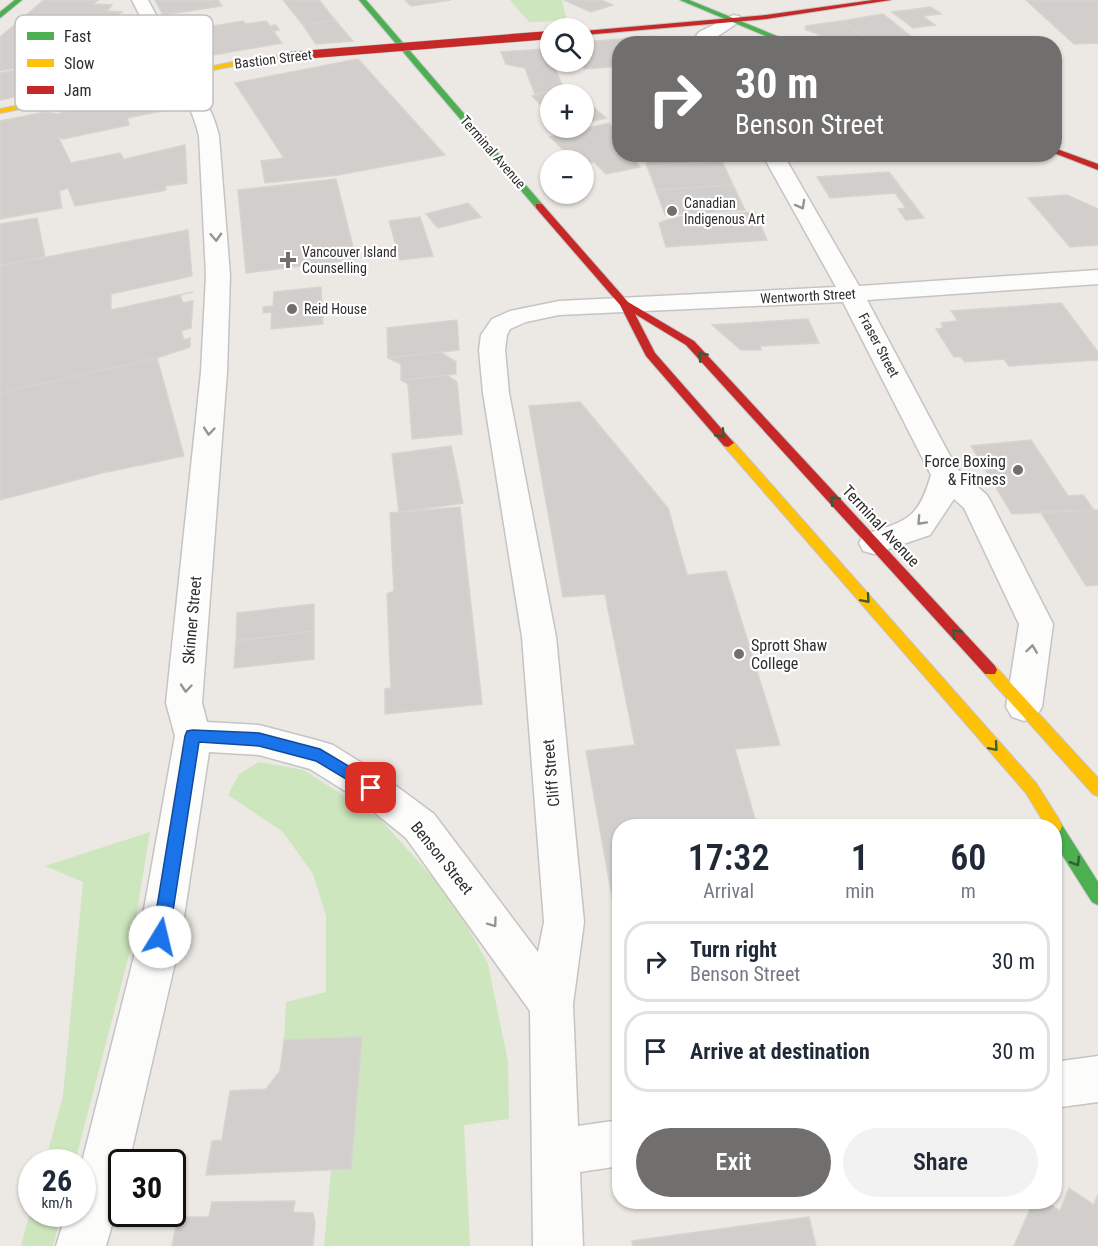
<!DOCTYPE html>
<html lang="en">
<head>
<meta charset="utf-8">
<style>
	body { margin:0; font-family:"Roboto Condensed",sans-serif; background:#f2f2f3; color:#1f2937; height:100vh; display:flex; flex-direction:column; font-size:22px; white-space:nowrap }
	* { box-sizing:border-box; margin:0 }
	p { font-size:20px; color:#747a83 }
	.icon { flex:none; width:33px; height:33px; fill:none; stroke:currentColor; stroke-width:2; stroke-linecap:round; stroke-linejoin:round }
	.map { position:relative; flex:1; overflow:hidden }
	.sheet { position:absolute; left:612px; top:819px; width:450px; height:390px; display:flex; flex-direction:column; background:#fff; border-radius:24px; box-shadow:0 2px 4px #0004 }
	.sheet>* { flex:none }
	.hud { position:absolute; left:612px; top:36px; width:450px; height:126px; border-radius:24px; box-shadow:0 2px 4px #0004; background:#706f6e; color:#fff; overflow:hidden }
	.tools { position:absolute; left:540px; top:18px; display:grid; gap:12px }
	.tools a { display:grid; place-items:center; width:54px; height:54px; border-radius:50%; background:#fff; box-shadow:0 2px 4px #0004; font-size:30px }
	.speed { position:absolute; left:18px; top:1149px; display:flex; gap:12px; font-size:30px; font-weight:700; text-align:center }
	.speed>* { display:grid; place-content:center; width:78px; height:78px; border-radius:50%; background:#fff; box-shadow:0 2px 4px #0004; line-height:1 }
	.speed small { font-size:15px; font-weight:400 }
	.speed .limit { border:3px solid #111; border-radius:9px; background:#fff; color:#111 }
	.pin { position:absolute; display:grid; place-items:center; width:51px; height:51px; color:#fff; margin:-26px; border-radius:12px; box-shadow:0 3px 9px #0006 }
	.me { position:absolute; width:66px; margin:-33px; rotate:9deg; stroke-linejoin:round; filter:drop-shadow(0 0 4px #0008) }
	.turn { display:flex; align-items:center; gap:21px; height:126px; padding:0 24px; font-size:27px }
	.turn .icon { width:78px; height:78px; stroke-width:2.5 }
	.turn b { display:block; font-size:42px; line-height:51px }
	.eta { display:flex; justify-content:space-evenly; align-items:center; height:102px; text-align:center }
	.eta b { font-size:36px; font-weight:600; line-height:42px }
	.button { display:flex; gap:12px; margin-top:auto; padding:12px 24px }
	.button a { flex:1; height:69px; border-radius:36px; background:#706f6e; color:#fff; font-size:24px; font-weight:600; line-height:69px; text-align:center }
	.button a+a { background:#f2f2f3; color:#1f2937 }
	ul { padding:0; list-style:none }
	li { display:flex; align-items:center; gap:18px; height:81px; margin:0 12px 9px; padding:0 12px; border:3px solid #e0e1e3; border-radius:24px }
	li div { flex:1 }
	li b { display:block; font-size:22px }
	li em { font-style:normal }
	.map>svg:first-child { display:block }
</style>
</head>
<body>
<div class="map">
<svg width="1098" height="1246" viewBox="0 0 1098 1246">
	<rect width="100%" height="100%" fill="#ece8e4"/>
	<path fill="#cee6be" d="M 510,0 L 562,0 L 567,21 L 529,22 Z
		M 259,762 L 304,770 L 381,820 L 453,900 L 488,964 L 508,1062 L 509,1119 L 464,1125 L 470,1246 L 324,1246 L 331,1170 L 351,1169 L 362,1038 L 284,1040 L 286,1002 L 326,992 L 326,916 L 313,874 L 283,832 L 228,795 L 239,774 Z
		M 150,832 L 131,947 L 75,1162 L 45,1162 L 63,1096 L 83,882 L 45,866 Z
		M 31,1209 L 32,1214 L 62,1214 L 53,1246 L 21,1246 Z"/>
	<path fill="#d1cecb" stroke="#d7d4d0" stroke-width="1.5" d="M 44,0 L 98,0 L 93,4 L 112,5 L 107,11 L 122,12 L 115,18 L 99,17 L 93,23 L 74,23 L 68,28 L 48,28 L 40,35 L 51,35 L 32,54 L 57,57 L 52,61 L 0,71 L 0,37 Z
		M 155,0 L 218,0 L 222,6 L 163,15 Z
		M 283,0 L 319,0 L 335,20 L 303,25 Z
		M 405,0 L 451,0 L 411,6 Z
		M 564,0 L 601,0 L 613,5 L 591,12 Z
		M 1026,0 L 1098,0 L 1098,43 L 1074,44 Z
		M 931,7 L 941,14 L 923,16 L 935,25 L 913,28 L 892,12 Z
		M 883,14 L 912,37 L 872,43 L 841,21 Z
		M 335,20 L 353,41 L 316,44 L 303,25 Z
		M 243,21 L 245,24 L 266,21 L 270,26 L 276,25 L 279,30 L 273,31 L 282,43 L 196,58 L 183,34 L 209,30 L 207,27 Z
		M 841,21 L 873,43 L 841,44 L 805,29 L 806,26 Z
		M 655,36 L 660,44 L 620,44 L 620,66 L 584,69 L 581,62 L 584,62 L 584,42 Z
		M 138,39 L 153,68 L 0,100 L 0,73 L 15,70 L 18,80 L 78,69 L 73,62 L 77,61 L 72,51 Z
		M 546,49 L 564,89 L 535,94 L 525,68 L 506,64 L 501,52 Z
		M 358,59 L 445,155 L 338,175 L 265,183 L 261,161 L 284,158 L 235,83 Z
		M 571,87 L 579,94 L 550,94 L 550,114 L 532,96 Z
		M 144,93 L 149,100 L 164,97 L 172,109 L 127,118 L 129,125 L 63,139 L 58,137 L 71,163 L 120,153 L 123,158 L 121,160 L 185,145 L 187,183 L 165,186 L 166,190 L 162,191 L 75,206 L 68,188 L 59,191 L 62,208 L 0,219 L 0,121 L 45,112 L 58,114 L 69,109 Z
		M 584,99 L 606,118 L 584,123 Z
		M 609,123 L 620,138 L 620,154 L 631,154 L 640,167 L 606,174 L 594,162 L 584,164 L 584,160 L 574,160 L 550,137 Z
		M 643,154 L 719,154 L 722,161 L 647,166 Z
		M 803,154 L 859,154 L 860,157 L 806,160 Z
		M 722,161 L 733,185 L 656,190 L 647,166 Z
		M 889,172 L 924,218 L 906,220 L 898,209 L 906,208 L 895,193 L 830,198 L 817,177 Z
		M 336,179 L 356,259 L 246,273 L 238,190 Z
		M 733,185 L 745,210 L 665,215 L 656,190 Z
		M 1067,195 L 1098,209 L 1098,245 L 1070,247 L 1028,198 Z
		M 468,203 L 481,217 L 438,228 L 426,214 Z
		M 755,212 L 767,240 L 666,247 L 659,223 L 676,217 Z
		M 420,217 L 433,256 L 400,260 L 389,221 Z
		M 37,218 L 45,257 L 0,266 L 0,224 Z
		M 188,230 L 192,276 L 111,294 L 111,310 L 193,292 L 180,295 L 183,303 L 193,301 L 191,328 L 181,331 L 184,340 L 190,338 L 190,347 L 157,358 L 0,393 L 0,266 Z
		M 321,287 L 323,324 L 271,329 L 272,312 L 263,313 L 263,307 L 273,306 L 274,292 Z
		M 1061,303 L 1098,352 L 1098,360 L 1009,366 L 1004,359 L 965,362 L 961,357 L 954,357 L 936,329 L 943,328 L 941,323 L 958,321 L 951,311 Z
		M 808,319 L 819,343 L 760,346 L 761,350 L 741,350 L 712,325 Z
		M 457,320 L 459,350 L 388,358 L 387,328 Z
		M 440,352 L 456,362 L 456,374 L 401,380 L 401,364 L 388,358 Z
		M 157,358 L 184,456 L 102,473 L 0,500 L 0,393 Z
		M 447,375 L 457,382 L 462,434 L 412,439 L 408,384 L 401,380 Z
		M 580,402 L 668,508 L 687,575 L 726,571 L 780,745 L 735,749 L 757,826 L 620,826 L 620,941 L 586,751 L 635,745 L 605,594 L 563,597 L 529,406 Z
		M 1031,440 L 1068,496 L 1083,495 L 1094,510 L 1012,514 L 971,446 Z
		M 451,446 L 463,503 L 399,512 L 392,454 Z
		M 460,507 L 482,704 L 385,714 L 385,689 L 391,688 L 387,594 L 394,591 L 390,513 Z
		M 1094,510 L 1098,510 L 1098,585 L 1086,586 L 1040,511 Z
		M 314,604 L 314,631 L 236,641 L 237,613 Z
		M 314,631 L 314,659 L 234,668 L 236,641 Z
		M 362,1037 L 351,1169 L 206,1175 L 212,1141 L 222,1140 L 230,1091 L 266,1089 L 280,1071 L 284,1040 Z
		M 1069,1188 L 1094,1205 L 1098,1194 L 1098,1246 L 1014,1246 L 1033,1202 L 1047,1202 L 1060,1211 Z
		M 295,1201 L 293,1212 L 313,1213 L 315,1223 L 313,1246 L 172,1246 L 178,1217 L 209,1217 L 212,1202 Z
		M 809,1217 L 816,1246 L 633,1246 L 632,1241 Z"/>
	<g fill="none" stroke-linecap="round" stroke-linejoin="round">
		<g stroke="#c5c4c5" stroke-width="3">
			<path id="street" d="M 132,0 L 148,0 C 160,22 171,44 184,65 C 198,88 213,109 219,136 L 230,275 L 227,372 L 202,703 L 207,722 L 259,725 L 320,741 L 333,745 L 384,777 L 434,814 L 538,952 L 544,922 L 522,637 L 483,393 L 479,350 L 481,335 L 492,319 L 510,311 L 559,301 L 836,287 L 762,154 L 783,154 L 859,286 L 1098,270 L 1098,284 L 867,300 L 957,469 L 987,495 L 991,502 L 1053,624 L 1042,707 L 1036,717 L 1024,721 L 1012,717 L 1006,707 L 1019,624 L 964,508 L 954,499 L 930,535 L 874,554 L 863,551 L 859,543 L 863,535 C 905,521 918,521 931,475 L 843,302 L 559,315 L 526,322 L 510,329 L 507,335 L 505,350 L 509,393 L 556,637 L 584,922 L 573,1004 L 578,1126 L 620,1120 L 620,1166 L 580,1172 L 583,1246 L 533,1246 L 530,1011 L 406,838 L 358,799 L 310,769 L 259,755 L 209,752 L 181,937 L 129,1162 L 122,1162 L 122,1190 L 106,1246 L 56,1246 L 66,1214 L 82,1214 L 82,1162 L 139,937 L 175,736 L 166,703 L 201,372 L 206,275 L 199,136 C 193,110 181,90 167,67 C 154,46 143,22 132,0 Z
				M 733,15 L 739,16 L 742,20 L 715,38 L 719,44 L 701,44 L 696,36 L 699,32 Z
				M 1098,1056 L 1098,1102 L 1054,1108 L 1054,1062 Z"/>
		</g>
		<g stroke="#c5c4c5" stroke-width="2">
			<path id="fast" d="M 15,0 L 22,0 L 0,18 L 0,12 Z
				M 359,0 L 366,0 L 542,204 L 542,208 L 536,208 Z
				M 680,0 L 689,0 L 796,44 L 785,44 Z
				M 1054,820 L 1060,822 L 1098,882 L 1098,905 L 1092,902 L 1054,842 L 1054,826 L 1046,826 L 1048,822 Z"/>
		</g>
		<g stroke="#c5c4c5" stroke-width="2">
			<path id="slow" d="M 289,54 L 293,56 L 292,58 L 238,65 L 0,113 L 0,109 L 238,61 Z
				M 728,439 L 732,440 L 1036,783 L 1060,821 L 1062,826 L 1060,831 L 1054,833 L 1054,826 L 1046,826 L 1026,793 L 724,446 L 722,443 Z
				M 990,664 L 995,666 L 1098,778 L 1098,796 L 1093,794 L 985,674 L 983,670 L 985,666 Z"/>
		</g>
		<g stroke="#c5c4c5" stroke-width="2">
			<path id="jam" d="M 873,0 L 891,0 L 766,19 L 584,35 L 584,31 L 766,15 Z
				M 1054,148 L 1098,164 L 1098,170 L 1054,153 Z
				M 536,204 L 542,204 L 628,302 L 694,341 L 995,666 L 997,670 L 995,674 L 985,674 L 686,345 L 635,314 L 655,353 L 734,443 L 728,447 L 724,446 L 646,356 L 620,305 L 536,208 Z"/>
		</g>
		<use href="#street" fill="#fcfcfb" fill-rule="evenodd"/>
		<use href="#fast" fill="#4caf50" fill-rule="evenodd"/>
		<use href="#slow" fill="#ffc107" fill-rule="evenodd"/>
		<use href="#jam" fill="#c62828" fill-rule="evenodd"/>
		<g stroke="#c5c4c5" stroke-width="9" stroke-linecap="butt">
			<path id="jam-bridge" d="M 289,56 L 550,35"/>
		</g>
		<use href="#jam-bridge" stroke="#c62828" stroke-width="8"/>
	</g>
	<defs><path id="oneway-chevron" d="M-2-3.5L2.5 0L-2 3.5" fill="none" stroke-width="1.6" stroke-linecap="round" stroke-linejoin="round" transform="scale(1.5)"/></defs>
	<g stroke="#959594">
		<use href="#oneway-chevron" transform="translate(801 205) rotate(61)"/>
		<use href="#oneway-chevron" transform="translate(216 237) rotate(87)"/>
		<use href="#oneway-chevron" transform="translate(209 431) rotate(95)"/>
		<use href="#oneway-chevron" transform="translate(921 521) rotate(133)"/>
		<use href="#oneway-chevron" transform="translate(1032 649) rotate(-82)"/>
		<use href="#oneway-chevron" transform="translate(186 688) rotate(95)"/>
		<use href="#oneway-chevron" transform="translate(493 923) rotate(54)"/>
	</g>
	<g stroke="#385b3a">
		<use href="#oneway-chevron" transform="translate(702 356) rotate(-133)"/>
		<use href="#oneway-chevron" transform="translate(721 434) rotate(48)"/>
		<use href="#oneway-chevron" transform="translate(834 500) rotate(-133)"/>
		<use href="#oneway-chevron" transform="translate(866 599) rotate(49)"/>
		<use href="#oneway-chevron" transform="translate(956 633) rotate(-132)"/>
		<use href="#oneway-chevron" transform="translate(994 747) rotate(49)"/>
		<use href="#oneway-chevron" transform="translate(1076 862) rotate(58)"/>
	</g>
	<path fill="#1a73e8" stroke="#114b97" stroke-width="1.5" d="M 193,730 L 259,733 L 320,749 L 377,783 L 379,788 L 377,793 L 371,794 L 316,761 L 259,746 L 199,742 L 169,937 L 166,942 L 160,945 L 154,942 L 152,937 L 185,736 L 187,731 Z"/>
	<g fill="#706f6e" stroke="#fff" stroke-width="2">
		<circle cx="672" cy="211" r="6"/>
		<path d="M285 251h6v6h6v6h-6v6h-6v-6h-6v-6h6z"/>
		<circle cx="292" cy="309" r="6"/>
		<circle cx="1018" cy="470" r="6"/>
		<circle cx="739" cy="654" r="6"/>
	</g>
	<g text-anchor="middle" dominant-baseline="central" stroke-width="4.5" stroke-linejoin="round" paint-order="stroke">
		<g font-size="14" fill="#2e2e2e" stroke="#fff">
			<text transform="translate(273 59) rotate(-7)">Bastion Street</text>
			<text transform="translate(493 152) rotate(49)">Terminal Avenue</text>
			<text transform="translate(808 296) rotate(-3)">Wentworth Street</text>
			<text transform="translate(879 345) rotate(62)">Fraser Street</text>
		</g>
		<g font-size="14" fill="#2e2e2e" stroke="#fff" text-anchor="start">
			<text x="684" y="203">Canadian<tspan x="684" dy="16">Indigenous Art</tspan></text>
			<text x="302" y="252">Vancouver Island<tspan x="302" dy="16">Counselling</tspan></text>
			<text x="304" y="309">Reid House</text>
		</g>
		<g font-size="16" fill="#2e2e2e" stroke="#fff" text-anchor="end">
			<text x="1006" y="461">Force Boxing<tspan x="1006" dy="18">&amp; Fitness</tspan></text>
			<text x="751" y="645" text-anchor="start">Sprott Shaw<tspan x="751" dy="18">College</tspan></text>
		</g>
		<g font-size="16" fill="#2e2e2e" stroke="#fff">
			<text transform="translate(881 526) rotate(47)">Terminal Avenue</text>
			<text transform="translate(192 620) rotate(-85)">Skinner Street</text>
			<text transform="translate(551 773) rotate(-95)">Cliff Street</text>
			<text transform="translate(442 858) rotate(51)">Benson Street</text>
		</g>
	</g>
	<rect x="15" y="15" width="198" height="96" rx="9" fill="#fff" stroke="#c0c0c0" stroke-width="1.5"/>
	<rect x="27" y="32" width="27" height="8" fill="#4caf50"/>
	<rect x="27" y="59" width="27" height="8" fill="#ffc107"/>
	<rect x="27" y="86" width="27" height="8" fill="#c62828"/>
	<g font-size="16" fill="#2e2e2e">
		<text x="64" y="42">Fast</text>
		<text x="64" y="69">Slow</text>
		<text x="64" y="96">Jam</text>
	</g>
</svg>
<div class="tools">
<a><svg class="icon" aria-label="search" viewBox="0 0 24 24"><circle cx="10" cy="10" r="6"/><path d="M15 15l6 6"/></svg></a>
<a>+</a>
<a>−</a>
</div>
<div class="speed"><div>26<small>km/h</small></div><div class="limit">30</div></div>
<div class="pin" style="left:371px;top:788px;background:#d93025"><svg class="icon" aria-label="arrive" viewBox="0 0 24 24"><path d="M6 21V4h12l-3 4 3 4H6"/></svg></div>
<svg class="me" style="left:160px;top:937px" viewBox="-20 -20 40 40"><circle r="19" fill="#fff"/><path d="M0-13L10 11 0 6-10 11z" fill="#1a73e8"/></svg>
<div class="hud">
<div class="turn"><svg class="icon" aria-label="right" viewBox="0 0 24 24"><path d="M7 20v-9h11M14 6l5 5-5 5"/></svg><div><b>30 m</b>Benson Street</div></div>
</div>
<section class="sheet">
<div class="eta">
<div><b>17:32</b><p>Arrival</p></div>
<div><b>1</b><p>min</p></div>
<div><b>60</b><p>m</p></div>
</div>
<ul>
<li><svg class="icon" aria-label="right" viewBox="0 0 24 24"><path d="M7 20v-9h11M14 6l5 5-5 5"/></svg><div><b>Turn right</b><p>Benson Street</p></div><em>30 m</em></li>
<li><svg class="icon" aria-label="arrive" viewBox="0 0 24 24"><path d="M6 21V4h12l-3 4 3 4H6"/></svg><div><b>Arrive at destination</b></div><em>30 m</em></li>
</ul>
<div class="button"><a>Exit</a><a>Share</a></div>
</section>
</div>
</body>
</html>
